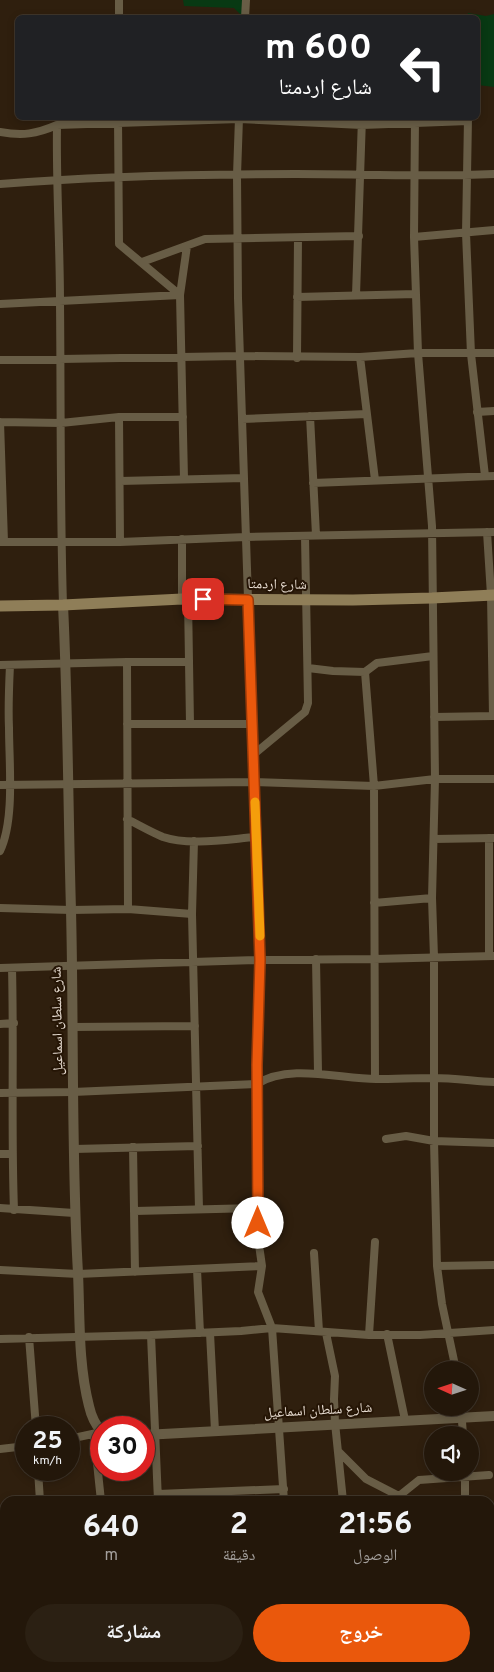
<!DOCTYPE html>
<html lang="ar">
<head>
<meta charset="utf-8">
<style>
	body { margin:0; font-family:Overpass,"Noto Naskh Arabic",sans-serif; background:#2b2013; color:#f1f3f6; direction:rtl; height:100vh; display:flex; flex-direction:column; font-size:19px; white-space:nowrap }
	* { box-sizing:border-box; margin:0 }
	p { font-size:16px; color:#a39f9c }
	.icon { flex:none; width:28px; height:28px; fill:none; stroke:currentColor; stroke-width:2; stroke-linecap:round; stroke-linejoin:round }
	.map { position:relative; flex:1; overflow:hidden; direction:ltr }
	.details { position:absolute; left:0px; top:1496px; width:495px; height:176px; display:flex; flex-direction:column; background:#23170a; border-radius:15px 15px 0 0; box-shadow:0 2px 8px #0003,0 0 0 1px #40362b; direction:rtl }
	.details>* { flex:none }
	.top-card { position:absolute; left:15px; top:15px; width:465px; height:105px; border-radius:8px; box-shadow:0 2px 8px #0003,0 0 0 1px #40362b; direction:rtl; background:#202124; color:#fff; overflow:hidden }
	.needle { width:32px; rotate:273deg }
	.controls { position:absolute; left:424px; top:1361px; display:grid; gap:10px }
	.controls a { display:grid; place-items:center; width:55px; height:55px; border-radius:50%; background:#23170a; box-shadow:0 2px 8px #0003,0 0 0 1px #40362b; font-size:25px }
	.speed { position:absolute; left:15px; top:1416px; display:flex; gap:10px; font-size:25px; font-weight:700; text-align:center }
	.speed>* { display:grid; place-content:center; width:65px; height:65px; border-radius:50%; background:#23170a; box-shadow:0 2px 8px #0003,0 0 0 1px #40362b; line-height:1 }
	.speed small { font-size:12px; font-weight:400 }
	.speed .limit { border:8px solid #d22; background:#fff; color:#111 }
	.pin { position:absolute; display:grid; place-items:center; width:42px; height:42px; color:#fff; margin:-21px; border-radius:10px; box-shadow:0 2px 8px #0006 }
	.me { position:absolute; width:55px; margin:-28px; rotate:0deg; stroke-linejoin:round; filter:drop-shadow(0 0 4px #0008) }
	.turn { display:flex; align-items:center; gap:18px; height:105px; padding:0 25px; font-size:22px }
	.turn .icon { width:65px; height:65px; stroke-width:2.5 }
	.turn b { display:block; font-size:35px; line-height:42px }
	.eta { display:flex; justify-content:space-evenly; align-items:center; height:85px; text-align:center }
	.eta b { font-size:30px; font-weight:700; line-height:35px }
	.cta { display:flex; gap:10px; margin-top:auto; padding:10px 25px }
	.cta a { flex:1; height:58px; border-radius:30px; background:#ea580c; color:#fff; font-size:20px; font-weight:700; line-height:58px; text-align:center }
	.cta a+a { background:#2b2013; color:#f1f3f6 }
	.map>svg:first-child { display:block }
</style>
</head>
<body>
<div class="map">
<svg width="494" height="1672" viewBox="0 0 494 1672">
	<rect width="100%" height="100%" fill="#2f1f0e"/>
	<path fill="#083913" d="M 183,0 L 242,0 L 242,16 L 234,8 L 184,6 Z
		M 468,13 L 486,16 L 494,14 L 494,87 L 478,85 L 478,18 L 467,17 Z"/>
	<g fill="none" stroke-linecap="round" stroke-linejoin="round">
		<path stroke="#685d46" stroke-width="8" d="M 119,18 L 119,0
			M 245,18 L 246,0
			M 118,118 L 119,244 L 180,295 L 184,479
			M 239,118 L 237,175 L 238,298 L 260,960 L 257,1084 L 258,1238 L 262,1266 L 258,1292 L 272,1328 L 284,1501
			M 415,118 L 414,237 L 418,353 L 432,526 L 435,779 L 432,898 L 434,957 L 434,1141 L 437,1266 L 442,1304 L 456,1370
			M 468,118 L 466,233 L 471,354 L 485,476
			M 57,125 C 56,184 60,243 60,303 C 61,404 60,504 63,605
			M 0,132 C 23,136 36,134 57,125 L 239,119 L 362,125 L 468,121
			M 0,184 C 98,176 198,174 296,174 C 362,174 428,177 494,174
			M 414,237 L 494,230
			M 142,262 L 205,239 L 359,236
			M 356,295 L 362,118
			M 297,297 L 416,294
			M 0,304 L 180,295 L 187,246
			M 360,357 L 375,480
			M 297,358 L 298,238
			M 0,360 L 241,356 L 360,357 L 418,353 L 494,353
			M 477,412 L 494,411
			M 310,416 L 316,535
			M 119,417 L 120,542
			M 242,419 L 367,414
			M 0,422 L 61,423 L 119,417 L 183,417
			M 0,422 L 4,542
			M 120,481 L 244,478
			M 313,483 L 494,476
			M 487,532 L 491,595 L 493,716
			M 0,542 L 120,542 L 246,537 L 494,532
			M 182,599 L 182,539
			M 188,599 L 190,724
			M 127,662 L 128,909
			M 0,665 L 127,662 L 189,662
			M 308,668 L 333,671 L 365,672 L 377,663 L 433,656
			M 365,672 L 374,786 L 375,1079
			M 434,717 L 494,716
			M 127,724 L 252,724
			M 253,755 L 305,712 L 308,703 L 305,536
			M 0,785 L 253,782 L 374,786 L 435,779 L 494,779
			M 127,819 C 139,825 151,832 163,837 C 189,846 229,839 256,837
			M 489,838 L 489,956
			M 434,839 L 494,838
			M 194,841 L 192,914 L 199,1209
			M 0,851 C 15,820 9,762 9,728 C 8,707 9,686 10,665
			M 374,903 L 432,898
			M 0,908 L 71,910 L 128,909 L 192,914
			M 316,959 L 318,1072
			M 0,968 L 260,960 L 374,959 L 494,956
			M 12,968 C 14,1048 11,1129 14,1210
			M 0,1024 L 14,1023
			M 72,1027 L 195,1026
			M 0,1093 L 73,1092 L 257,1084 C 289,1063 340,1079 376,1079 C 395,1079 414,1078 433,1078 C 453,1078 474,1081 494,1082
			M 386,1139 L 406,1136 L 434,1141 L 494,1143
			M 133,1147 L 135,1272
			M 74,1149 L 198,1146
			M 0,1154 L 12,1154
			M 0,1208 L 74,1213
			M 135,1211 L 258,1208
			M 314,1253 L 319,1331
			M 437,1266 L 494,1265
			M 197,1269 L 200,1333
			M 0,1270 L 78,1274 L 262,1266
			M 210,1333 L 215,1431
			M 326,1333 L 335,1376 L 334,1399 L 335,1423 L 343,1501
			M 387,1334 L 405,1420
			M 151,1335 L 158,1501
			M 369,1335 L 375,1242
			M 29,1337 L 36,1428
			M 0,1339 L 151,1335 L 241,1331 L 272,1328 L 369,1335 L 420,1335 L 494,1330
			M 461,1408 L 463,1435
			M 94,1434 L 101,1501
			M 69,1439 L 97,1433
			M 0,1449 L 26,1446
			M 339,1452 L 366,1479 L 399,1496 L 419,1480 L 489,1475
			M 38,1470 L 40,1501
			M 465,1473 L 465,1501
			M 158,1494 L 284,1489
			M 490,1540 L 494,1539
			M 0,1573 L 5,1572
			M 490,1603 L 494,1603
			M 0,1636 L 5,1636
			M 114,1668 L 114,1672
			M 173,1668 L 174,1672
			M 296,1668 L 297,1672
			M 480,1668 L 481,1672
			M 356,1671 L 410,1668"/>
		<path stroke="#685d46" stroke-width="10" d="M 63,605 C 68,707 68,808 71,910 C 74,1031 71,1152 78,1273 C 80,1317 78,1363 89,1406 C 91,1415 95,1424 101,1431
			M 144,1435 L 494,1416"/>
		<path stroke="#8f7e58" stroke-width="11" d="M 0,606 L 63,605 L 182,599 L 353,600 L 432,598 L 494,595"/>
	</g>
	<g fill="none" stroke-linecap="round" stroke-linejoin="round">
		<g stroke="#983908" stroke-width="12">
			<path id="route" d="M 203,599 L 248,600 L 260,960 L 257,1065 L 258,1223"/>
		</g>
		<use href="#route" stroke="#ea580c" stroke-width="9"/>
		<path stroke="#f59e0b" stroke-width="9" d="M 255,802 L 260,936"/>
	</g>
	<g text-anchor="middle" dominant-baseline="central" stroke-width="4" stroke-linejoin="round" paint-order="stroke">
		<g font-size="14" fill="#e7dcd1" stroke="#251505">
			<text transform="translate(277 585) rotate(1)">شارع اردمتا</text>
			<text transform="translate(58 1021) rotate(-91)">شارع سلطان اسماعيل</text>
			<text transform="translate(318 1411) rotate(-3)">شارع سلطان اسماعيل</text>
		</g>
	</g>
</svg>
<div class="controls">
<a><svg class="needle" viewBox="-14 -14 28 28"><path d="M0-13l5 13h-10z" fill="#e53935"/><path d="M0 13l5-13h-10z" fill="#a39f9c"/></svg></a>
<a><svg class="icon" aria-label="sound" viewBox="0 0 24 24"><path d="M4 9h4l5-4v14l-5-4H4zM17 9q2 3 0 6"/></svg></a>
</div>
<div class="speed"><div>25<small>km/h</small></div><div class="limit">30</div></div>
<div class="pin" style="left:203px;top:599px;background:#d93025"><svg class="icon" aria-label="arrive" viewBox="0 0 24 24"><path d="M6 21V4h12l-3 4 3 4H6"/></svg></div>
<svg class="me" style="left:258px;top:1223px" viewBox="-20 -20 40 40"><circle r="19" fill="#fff"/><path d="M0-13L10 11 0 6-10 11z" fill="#ea580c"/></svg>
<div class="top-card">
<div class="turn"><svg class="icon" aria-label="left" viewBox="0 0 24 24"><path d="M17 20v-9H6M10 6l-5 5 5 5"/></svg><div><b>600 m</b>شارع اردمتا</div></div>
</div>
<section class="details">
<div class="eta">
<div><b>21:56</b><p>الوصول</p></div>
<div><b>2</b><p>دقيقة</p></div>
<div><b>640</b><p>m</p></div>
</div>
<div class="cta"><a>خروج</a><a>مشاركة</a></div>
</section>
</div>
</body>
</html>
